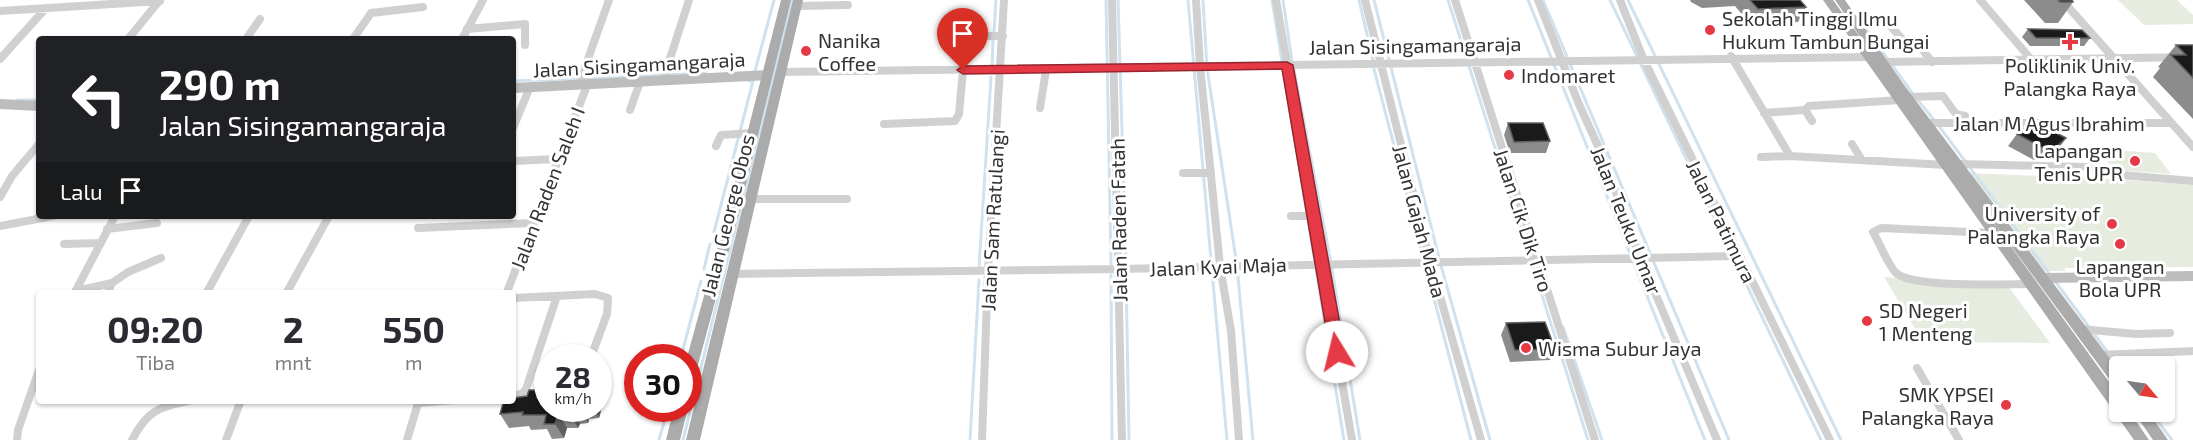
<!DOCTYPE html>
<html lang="id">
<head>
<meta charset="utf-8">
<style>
	body { margin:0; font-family:"Exo 2",sans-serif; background:#f7f7f7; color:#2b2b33; height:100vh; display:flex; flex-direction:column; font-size:22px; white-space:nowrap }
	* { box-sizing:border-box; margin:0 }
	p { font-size:20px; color:#7c7c81 }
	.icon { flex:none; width:33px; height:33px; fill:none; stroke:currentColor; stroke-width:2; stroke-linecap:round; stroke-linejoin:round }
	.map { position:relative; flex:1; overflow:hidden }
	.details { position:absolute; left:36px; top:290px; width:480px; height:114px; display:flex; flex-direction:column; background:#fff; border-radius:6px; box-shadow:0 2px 4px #0004 }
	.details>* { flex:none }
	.banner { position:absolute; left:36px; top:36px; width:480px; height:183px; border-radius:6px; box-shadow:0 2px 4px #0004; background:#202124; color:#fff; overflow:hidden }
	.needle { width:39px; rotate:119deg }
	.buttons { position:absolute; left:2109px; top:356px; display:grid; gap:12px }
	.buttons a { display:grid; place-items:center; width:66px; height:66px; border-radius:6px; background:#fff; box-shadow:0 2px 4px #0004; font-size:30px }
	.speed { position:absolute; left:534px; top:344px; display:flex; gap:12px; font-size:30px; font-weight:700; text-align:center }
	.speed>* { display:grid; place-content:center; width:78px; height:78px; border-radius:50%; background:#fff; box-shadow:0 2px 4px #0004; line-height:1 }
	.speed small { font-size:15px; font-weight:400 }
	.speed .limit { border:9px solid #d22; background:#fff; color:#111 }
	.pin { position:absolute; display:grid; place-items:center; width:51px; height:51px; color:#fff; margin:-62px -26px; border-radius:50% 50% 50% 0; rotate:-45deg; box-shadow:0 0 6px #0007 }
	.pin .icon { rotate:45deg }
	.me { position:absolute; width:66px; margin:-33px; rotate:351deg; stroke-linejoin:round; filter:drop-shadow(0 0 4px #0008) }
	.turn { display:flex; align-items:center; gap:21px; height:126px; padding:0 24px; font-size:27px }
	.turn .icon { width:78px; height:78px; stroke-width:2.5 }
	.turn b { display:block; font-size:42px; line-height:51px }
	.then { display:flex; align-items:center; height:57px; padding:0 24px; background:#0003; gap:12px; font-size:22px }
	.eta { display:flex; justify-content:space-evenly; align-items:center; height:102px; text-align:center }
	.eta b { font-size:36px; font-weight:700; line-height:42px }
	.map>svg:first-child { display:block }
</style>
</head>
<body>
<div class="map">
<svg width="2193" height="440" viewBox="0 0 2193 440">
	<rect width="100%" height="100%" fill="#fff"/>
	<path fill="#e6ecdf" d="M 2118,0 L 2177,0 L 2193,15 L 2193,24 L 2144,25 Z
		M 2098,149 L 2155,153 L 2171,174 L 2114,170 Z
		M 1969,173 L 2112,179 L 2193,185 L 2193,267 L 2064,268 L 2066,271 L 2040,271 Z
		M 1884,277 L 2008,286 L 2050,343 L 1923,342 Z"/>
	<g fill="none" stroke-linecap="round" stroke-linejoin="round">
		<path stroke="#cfe2ee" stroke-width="3" d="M 1106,0 L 1111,264
			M 1118,0 L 1126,263
			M 1188,0 L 1227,440
			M 1203,0 L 1207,68 L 1237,266 L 1253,440
			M 1272,0 L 1344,440
			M 1283,0 L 1292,61
			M 1359,0 L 1373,60
			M 1374,0 L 1440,262 L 1490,440
			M 1448,0 L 1588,440
			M 1528,0 L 1705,440
			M 1543,0 L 1729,440
			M 1610,0 L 1821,440
			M 1628,0 L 1841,440
			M 1859,20 L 1913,94
			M 994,32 L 996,0
			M 992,68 L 993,40
			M 1374,69 L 1471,440
			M 1294,70 L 1331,263 L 1360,440
			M 755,71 L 774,0
			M 513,81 L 706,73
			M 1917,99 L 1934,120
			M 17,100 L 39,100
			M 1938,125 L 2051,276
			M 714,232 L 753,81 L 749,81
			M 979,268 L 991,77
			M 704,269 L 710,244
			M 1126,273 L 1129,440
			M 1111,275 L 1112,440
			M 2055,281 L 2120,369
			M 1563,327 L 1602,440
			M 681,357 L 701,281
			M 2156,419 L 2172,440
			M 659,440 L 668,408
			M 683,440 L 792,0
			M 970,440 L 979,280"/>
		<path stroke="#d0d0d0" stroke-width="8" d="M 1112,0 L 1122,440
			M 1196,0 L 1200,66 L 1220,266 L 1231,331 L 1239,440
			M 1276,0 L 1352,440
			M 1365,0 L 1430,261 L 1481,440
			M 1455,0 L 1595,440
			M 1538,0 L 1578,102 L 1602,155 L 1640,257 L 1717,440
			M 1620,0 L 1643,58 L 1830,440
			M 1980,0 L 2030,58
			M 2062,0 L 2193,147
			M 797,6 L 848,5
			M 0,11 L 160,1
			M 1884,19 L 1904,41 L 1922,49 L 1932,62
			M 467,29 L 525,24 L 525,45
			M 984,36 L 1003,36
			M 128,39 L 160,0
			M 246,39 L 260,19
			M 353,39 L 371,13 L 423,7
			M 462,39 L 483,0
			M 1731,56 L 1790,156 L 1946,165
			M 0,59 L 46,8
			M 1883,62 L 2193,57
			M 782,72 L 1869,57
			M 663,80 L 689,0
			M 579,84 L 609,0
			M 1907,97 L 1943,96 L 1956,114 L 1965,116
			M 1040,108 L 1046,70
			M 630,110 L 640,82
			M 1764,113 L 1805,110
			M 1812,121 L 1805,110 L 1809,106 L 1900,100
			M 1927,123 L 2171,123
			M 884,124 L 955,121 L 959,114 L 963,70
			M 513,128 L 530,87
			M 1852,144 L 1862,160
			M 716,146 L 721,135 L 754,133
			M 1761,157 L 1790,156
			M 513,161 L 557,159
			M 1958,164 L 2085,167 L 2121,175 L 2193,181
			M 1183,173 L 1211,173
			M 0,197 L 12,176 L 39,144
			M 751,199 L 847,199
			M 1291,216 L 1314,216
			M 0,226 L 53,216
			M 418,228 L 534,223
			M 107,229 L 157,223
			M 1993,233 L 1881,228 L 1873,232 C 1879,242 1888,265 1896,273 C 1912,288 2005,284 2030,284
			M 64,244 L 100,243
			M 732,274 L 1118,269 L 1739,256
			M 112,283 L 128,272 L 161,258
			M 76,291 L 112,283 L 108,292
			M 75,292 L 115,216
			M 207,292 L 249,216
			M 287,292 L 329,216
			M 507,292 L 588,83
			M 513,298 L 595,294 L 608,298 L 607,314 L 591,357
			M 2080,329 L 2136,334 L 2170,333
			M 2099,355 L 2193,351
			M 1917,368 L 1959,440
			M 513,396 L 523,393 L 526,389 L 557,296
			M 418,403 L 454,400
			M 17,440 L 18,430 L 39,370
			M 132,440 C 148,409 160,407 193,400
			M 226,440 L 241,400
			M 407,440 L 419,400
			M 982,440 L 988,270 L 1004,0"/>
		<path stroke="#bdbdbd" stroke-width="10" d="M 513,88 L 767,75
			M 0,104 L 39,106
			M 2044,278 L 2193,276"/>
		<path fill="#ababab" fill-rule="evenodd" d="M 781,0 L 791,0 L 739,213 L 695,376 L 693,380 L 688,381 L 688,357 L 687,357 L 727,213 Z
			M 793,0 L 803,0 L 700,440 L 686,440 Z
			M 1823,0 L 1833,0 L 1865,44 L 1835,0 L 1845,0 L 1904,85 L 2120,372 L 2120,388 L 2115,387 L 1981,205 L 2120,397 L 2120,411 L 2129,411 L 2149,440 L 2134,440 Z
			M 674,408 L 688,408 L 680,440 L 666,440 Z
			M 2133,411 L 2148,411 L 2168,440 L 2153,440 Z"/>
	</g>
	<path fill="#8c8c8c" d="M 1690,0 L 1800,0 L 1806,7 L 1798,22 L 1750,24 L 1735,6 L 1702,8 L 1691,2 Z
		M 2024,0 L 2072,0 L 2073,2 L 2058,23 L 2045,23 Z
		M 2028,29 L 2090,38 L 2084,46 L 2030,46 L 2022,37 Z
		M 2176,45 L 2193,45 L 2193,119 L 2153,77 L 2160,68 L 2158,67 Z
		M 1508,123 L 1550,141 L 1546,153 L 1510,153 L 1504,135 Z
		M 2017,134 L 2066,138 L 2057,150 L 2046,160 L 2034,160 L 2008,146 Z
		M 1506,323 L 1555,349 L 1550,360 L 1510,362 L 1501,335 Z
		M 544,390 L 548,408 L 598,408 L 598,401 L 602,407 L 599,418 L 589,419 L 588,423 L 580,424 L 578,428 L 567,428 L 564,438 L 552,439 L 547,429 L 531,430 L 529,426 L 509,428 L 500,414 L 527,396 Z"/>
	<path fill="#5f5f5f" d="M 2066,138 L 2057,150 L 2046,160 L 2055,148 Z
		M 598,401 L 602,407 L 599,418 L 594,408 L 598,408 Z
		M 580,408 L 583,408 L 589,419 L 588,423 Z
		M 572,410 L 580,424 L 578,428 L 570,413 Z
		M 558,414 L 567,428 L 564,438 L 555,424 Z"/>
	<path fill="#1a1a1a" stroke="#5f5f5f" stroke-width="1.5" d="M 1750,0 L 1800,0 L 1806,7 L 1758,9 Z
		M 2058,0 L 2072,0 L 2073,2 L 2060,2 Z
		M 2028,29 L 2082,30 L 2090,38 L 2036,38 Z
		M 2176,45 L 2193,45 L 2193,78 L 2171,55 L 2186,55 Z
		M 2033,121 L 2066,138 L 2055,148 L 2043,148 L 2017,134 Z
		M 1508,123 L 1543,123 L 1550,141 L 1514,142 Z
		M 1545,322 L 1555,349 L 1515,350 L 1506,323 Z
		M 546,385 L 548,385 L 548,408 L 580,408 L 580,409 L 572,410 L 570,413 L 558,414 L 555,424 L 544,424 L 546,415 L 522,415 L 523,412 L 500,414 L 504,400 L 513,400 L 513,398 L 527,396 L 529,390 L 544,390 Z"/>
	<path fill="#e63946" stroke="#96252e" stroke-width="1.5" d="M 1287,62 L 1293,65 L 1345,352 L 1343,356 L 1332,356 L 1330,352 L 1282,69 L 963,74 L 957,70 L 963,66 Z"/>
	<g fill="#e63946" stroke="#fff" stroke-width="2">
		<circle cx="1710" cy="30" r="6"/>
		<path d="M2067 33h6v6h6v6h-6v6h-6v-6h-6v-6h6z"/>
		<circle cx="806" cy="51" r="6"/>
		<circle cx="1509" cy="75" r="6"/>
		<circle cx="2135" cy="161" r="6"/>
		<circle cx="2112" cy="224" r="6"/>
		<circle cx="2120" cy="244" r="6"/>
		<circle cx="1867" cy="321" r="6"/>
		<circle cx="1526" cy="348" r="6"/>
		<circle cx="2006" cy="405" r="6"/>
	</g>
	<g text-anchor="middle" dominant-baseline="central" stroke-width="6" stroke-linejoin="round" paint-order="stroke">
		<g font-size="20" fill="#333" stroke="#fff" text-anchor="start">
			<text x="1722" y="18">Sekolah Tinggi Ilmu<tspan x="1722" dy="23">Hukum Tambun Bungai</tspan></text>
			<text x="818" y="40">Nanika<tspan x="818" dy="23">Coffee</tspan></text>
			<text x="2070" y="65" text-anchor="middle">Poliklinik Univ.<tspan x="2070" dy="23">Palangka Raya</tspan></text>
			<text x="1521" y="75">Indomaret</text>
			<text x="2123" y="150" text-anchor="end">Lapangan<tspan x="2123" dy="23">Tenis UPR</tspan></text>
			<text x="2100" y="213" text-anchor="end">University of<tspan x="2100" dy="23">Palangka Raya</tspan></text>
			<text x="2120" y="266" text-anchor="middle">Lapangan<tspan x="2120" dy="23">Bola UPR</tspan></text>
			<text x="1879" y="310">SD Negeri<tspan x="1879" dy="23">1 Menteng</tspan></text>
			<text x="1538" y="348">Wisma Subur Jaya</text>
			<text x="1994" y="394" text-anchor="end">SMK YPSEI<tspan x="1994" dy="23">Palangka Raya</tspan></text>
		</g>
		<g font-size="20" fill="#333" stroke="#fff">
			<text transform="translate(1415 45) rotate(-1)">Jalan Sisingamangaraja</text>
			<text transform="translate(639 64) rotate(-3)">Jalan Sisingamangaraja</text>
			<text x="2049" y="123">Jalan M Agus Ibrahim</text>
			<text transform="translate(547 188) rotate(-69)">Jalan Raden Saleh I</text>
			<text transform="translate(727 215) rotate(-76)">Jalan George Obos</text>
			<text transform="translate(992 220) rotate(-87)">Jalan Sam Ratulangi</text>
			<text transform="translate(1118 220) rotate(-91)">Jalan Raden Fatah</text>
			<text transform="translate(1524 220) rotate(72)">Jalan Cik Dik Tiro</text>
			<text transform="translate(1627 220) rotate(68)">Jalan Teuku Umar</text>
			<text transform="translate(1420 221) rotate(75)">Jalan Gajah Mada</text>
			<text transform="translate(1722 221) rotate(64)">Jalan Patimura</text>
			<text transform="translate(1218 266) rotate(-2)">Jalan Kyai Maja</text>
		</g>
	</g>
</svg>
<div class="buttons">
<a><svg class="needle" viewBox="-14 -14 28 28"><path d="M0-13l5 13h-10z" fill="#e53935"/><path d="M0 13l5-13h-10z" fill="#7c7c81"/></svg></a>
</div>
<div class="speed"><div>28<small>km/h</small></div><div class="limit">30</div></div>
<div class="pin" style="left:963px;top:70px;background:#d93025"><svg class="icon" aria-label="arrive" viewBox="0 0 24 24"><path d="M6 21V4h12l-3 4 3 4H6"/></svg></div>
<svg class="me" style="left:1337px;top:352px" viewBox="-20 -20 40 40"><circle r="19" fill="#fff"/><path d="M0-13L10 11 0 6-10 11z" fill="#e63946"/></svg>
<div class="banner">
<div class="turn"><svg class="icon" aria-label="left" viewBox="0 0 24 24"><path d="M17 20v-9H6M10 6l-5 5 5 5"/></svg><div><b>290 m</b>Jalan Sisingamangaraja</div></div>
<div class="then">Lalu<svg class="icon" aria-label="arrive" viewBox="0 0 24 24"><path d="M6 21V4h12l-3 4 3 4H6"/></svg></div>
</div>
<section class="details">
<div class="eta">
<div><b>09:20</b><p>Tiba</p></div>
<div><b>2</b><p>mnt</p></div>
<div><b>550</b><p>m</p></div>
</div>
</section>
</div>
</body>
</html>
